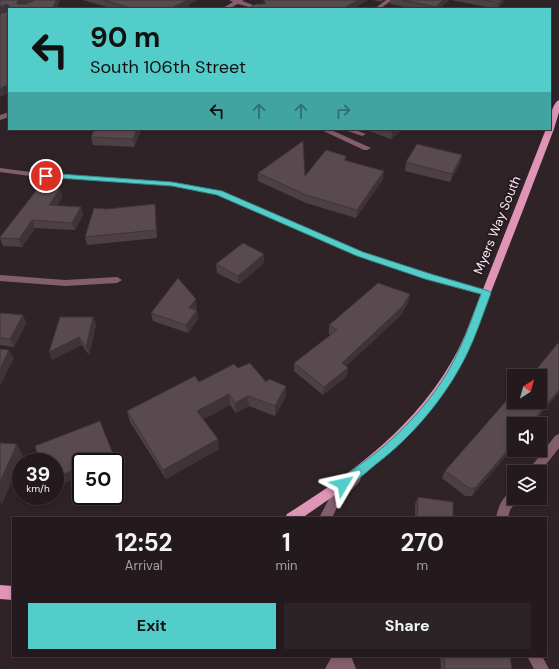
<!DOCTYPE html>
<html lang="en">
<head>
<meta charset="utf-8">
<style>
	body { margin:0; font-family:"DM Sans",sans-serif; background:#2c2327; color:#f1f3f6; height:100vh; display:flex; flex-direction:column; font-size:15px; white-space:nowrap }
	* { box-sizing:border-box; margin:0 }
	p { font-size:13px; color:#a3a1a4 }
	.icon { flex:none; width:22px; height:22px; fill:none; stroke:currentColor; stroke-width:2; stroke-linecap:round; stroke-linejoin:round }
	.map { position:relative; flex:1; overflow:hidden }
	.panel { position:absolute; left:12px; top:517px; width:535px; height:140px; display:flex; flex-direction:column; background:#241a1e; border-radius:0px; box-shadow:0 2px 6px #0003,0 0 0 1px #41383c }
	.panel>* { flex:none }
	.banner { position:absolute; left:8px; top:8px; width:543px; height:122px; border-radius:0px; box-shadow:0 2px 6px #0003,0 0 0 1px #41383c; background:#53cdca; color:#111; overflow:hidden }
	.needle { width:26px; rotate:37deg }
	.fabs { position:absolute; left:507px; top:369px; display:grid; gap:8px }
	.fabs a { display:grid; place-items:center; width:40px; height:40px; border-radius:0px; background:#241a1e; box-shadow:0 2px 6px #0003,0 0 0 1px #41383c; font-size:20px }
	.speed { position:absolute; left:12px; top:453px; display:flex; gap:8px; font-size:20px; font-weight:700; text-align:center }
	.speed>* { display:grid; place-content:center; width:52px; height:52px; border-radius:50%; background:#241a1e; box-shadow:0 2px 6px #0003,0 0 0 1px #41383c; line-height:1 }
	.speed small { font-size:10px; font-weight:400 }
	.speed .limit { border:2px solid #111; border-radius:6px; background:#fff; color:#111 }
	.pin { position:absolute; display:grid; place-items:center; width:34px; height:34px; color:#fff; margin:-17px; border:2px solid #fff; border-radius:50%; box-shadow:0 1px 4px #0007 }
	.me { position:absolute; width:44px; margin:-22px; rotate:54deg; stroke-linejoin:round; filter:drop-shadow(0 0 3px #0008) }
	.turn { display:flex; align-items:center; gap:14px; height:84px; padding:0 16px; font-size:18px }
	.turn .icon { width:52px; height:52px; stroke-width:2.5 }
	.turn b { display:block; font-size:28px; line-height:34px }
	.lanes { display:flex; align-items:center; height:38px; padding:0 16px; background:#0003; justify-content:center; gap:20px; direction:ltr }
	.lanes .off { opacity:.35 }
	.eta { display:flex; justify-content:space-evenly; align-items:center; height:68px; text-align:center }
	.eta b { font-size:24px; font-weight:700; line-height:28px }
	.button { display:flex; gap:8px; margin-top:auto; padding:8px 16px }
	.button a { flex:1; height:46px; border-radius:0px; background:#53cdca; color:#111; font-size:16px; font-weight:700; line-height:46px; text-align:center }
	.button a+a { background:#2c2327; color:#f1f3f6 }
	.map>svg:first-child { display:block }
</style>
</head>
<body>
<div class="map">
<svg width="559" height="669" viewBox="0 0 559 669">
	<rect width="100%" height="100%" fill="#302328"/>
	<g fill="none" stroke-linecap="round" stroke-linejoin="round">
		<path fill="#835f6e" fill-rule="evenodd" d="M 229,0 L 244,0 L 242,1 L 264,9 L 256,9 L 238,4 L 228,9 L 221,9 L 233,2 Z
			M 386,0 L 392,0 L 380,9 L 374,9 Z
			M 9,112 L 9,117 L 0,120 L 0,115 Z
			M 319,129 L 329,129 L 371,148 L 367,150 L 364,150 Z
			M 342,129 L 353,129 L 366,134 L 362,136 Z
			M 0,168 L 30,172 L 172,182 L 222,191 L 363,252 L 431,275 L 489,291 L 491,293 L 486,296 L 425,279 L 357,256 L 217,195 L 172,186 L 30,176 L 0,172 Z
			M 0,275 L 65,280 L 117,277 L 122,280 L 117,283 L 65,286 L 0,281 Z
			M 559,434 L 559,448 L 540,472 L 527,472 L 555,436 Z
			M 355,473 L 359,474 L 361,478 L 359,482 L 339,503 L 332,518 L 319,518 L 331,495 L 351,474 Z
			M 514,490 L 514,498 L 519,498 L 510,510 L 508,518 L 496,518 C 498,507 503,495 514,490 Z
			M 332,656 L 351,656 L 356,669 L 325,669 Z
			M 527,656 L 542,656 L 549,669 L 534,669 Z"/>
		<path fill="#df95b6" fill-rule="evenodd" d="M 559,100 L 559,112 L 554,129 L 523,210 L 470,346 L 452,381 L 420,423 L 401,442 L 361,477 L 302,518 L 285,518 L 287,514 C 359,469 430,416 465,335 L 546,129 L 550,129 C 550,120 551,104 559,100 Z
			M 0,585 L 13,586 L 13,600 L 0,599 Z"/>
	</g>
	<path fill="#4d4045" d="M 83,0 L 198,0 L 189,4 L 189,6 L 183,9 L 113,9 Z
		M 373,0 L 384,0 L 381,2 Z
		M 390,0 L 449,0 L 439,9 L 415,9 L 390,4 Z
		M 451,0 L 505,0 L 497,9 Z
		M 363,129 L 403,129 L 391,139 Z
		M 141,131 L 134,147 L 93,145 L 91,137 Z
		M 346,156 L 346,160 L 383,179 L 356,218 L 306,203 L 258,181 L 258,173 L 305,176 Z
		M 406,162 L 460,163 L 450,182 L 405,171 Z
		M 60,189 L 62,197 L 57,205 L 83,215 L 75,230 L 35,228 L 22,247 L 3,246 L 0,238 Z
		M 156,212 L 157,238 L 87,245 L 85,237 Z
		M 264,254 L 264,263 L 239,284 L 217,273 L 216,264 Z
		M 410,294 L 408,303 L 401,315 L 346,366 L 348,368 L 347,376 L 323,395 L 294,371 L 294,363 L 331,335 L 329,334 L 329,325 Z
		M 197,308 L 195,310 L 197,310 L 198,319 L 188,333 L 153,321 L 151,313 Z
		M 0,313 L 23,315 L 26,323 L 14,347 L 0,345 Z
		M 93,317 L 96,325 L 89,355 L 82,345 L 52,360 L 49,352 Z
		M 558,343 L 559,344 L 559,392 L 533,424 L 514,424 L 514,446 L 472,496 L 465,496 L 442,478 L 445,471 L 514,392 L 514,402 L 540,402 L 540,376 L 531,376 Z
		M 238,368 L 266,382 L 286,386 L 286,396 L 275,416 L 249,406 L 236,413 L 230,405 L 203,419 L 219,449 L 166,479 L 130,422 L 127,411 L 199,382 Z
		M 418,497 L 453,518 L 415,518 L 415,504 Z
		M 440,656 L 510,656 L 512,669 L 441,669 Z"/>
	<path fill="#3e3438" d="M 21,0 L 38,0 L 19,8 L 17,2 Z
		M 56,0 L 60,0 L 57,9 L 53,9 Z
		M 185,0 L 198,0 L 189,4 L 189,6 L 183,9 L 169,9 Z
		M 358,0 L 368,0 L 353,9 L 343,9 Z
		M 443,0 L 449,0 L 439,9 L 435,9 L 436,7 Z
		M 501,0 L 505,0 L 497,9 L 499,3 Z
		M 6,4 L 8,11 L 0,14 L 0,7 Z
		M 9,79 L 9,93 L 0,97 L 0,89 L 7,80 Z
		M 137,129 L 141,129 L 141,131 L 134,147 L 133,139 Z
		M 396,129 L 403,129 L 391,139 L 392,132 Z
		M 462,155 L 460,163 L 450,182 L 452,174 Z
		M 384,171 L 383,179 L 356,218 L 357,210 Z
		M 60,189 L 62,197 L 51,213 L 49,205 Z
		M 155,204 L 156,212 L 157,238 L 156,230 Z
		M 81,207 L 83,215 L 75,230 L 72,223 Z
		M 32,220 L 35,228 L 22,247 L 19,239 Z
		M 264,254 L 264,263 L 239,284 L 238,276 Z
		M 410,294 L 408,303 L 401,315 L 341,371 L 342,363 Z
		M 196,299 L 197,308 L 191,316 L 189,308 Z
		M 197,310 L 198,319 L 188,333 L 186,325 Z
		M 23,315 L 26,323 L 14,347 L 10,339 Z
		M 93,317 L 96,325 L 89,355 L 86,347 Z
		M 79,337 L 82,345 L 52,360 L 49,352 Z
		M 9,350 L 14,358 L 0,386 L 0,369 Z
		M 348,368 L 347,376 L 323,395 L 324,387 Z
		M 286,386 L 286,396 L 275,416 L 275,406 Z
		M 559,390 L 559,392 L 551,402 L 533,424 L 530,424 Z
		M 229,394 L 230,405 L 199,422 L 197,411 Z
		M 248,396 L 249,406 L 236,413 L 235,403 Z
		M 218,439 L 219,449 L 166,479 L 163,470 Z
		M 514,443 L 514,446 L 472,496 L 475,488 Z
		M 17,444 L 23,456 L 2,504 L 0,501 L 0,482 Z
		M 113,454 L 116,462 L 94,462 Z
		M 81,467 L 81,476 L 55,487 L 55,478 Z"/>
	<path fill="#594a50" stroke="#3e3438" d="M 0,0 L 21,0 L 17,2 L 18,4 L 26,4 L 35,0 L 56,0 L 53,9 L 9,9 L 9,79 L 7,80 L 9,81 L 9,84 L 0,89 L 0,14 L 8,11 L 9,6 L 6,4 L 0,7 Z
		M 103,0 L 188,0 L 169,9 L 134,9 Z
		M 265,0 L 358,0 L 343,9 L 247,9 L 256,4 L 265,4 L 265,2 L 263,1 Z
		M 402,0 L 443,0 L 436,7 Z
		M 484,0 L 501,0 L 499,3 Z
		M 95,129 L 137,129 L 133,139 L 91,137 Z
		M 383,129 L 396,129 L 392,132 Z
		M 303,141 L 305,176 L 326,150 L 346,156 L 344,160 L 384,171 L 357,210 L 306,195 L 258,173 Z
		M 417,144 L 462,155 L 452,174 L 406,162 Z
		M 39,187 L 60,189 L 49,205 L 81,207 L 72,223 L 32,220 L 19,239 L 0,238 L 0,237 Z
		M 155,204 L 156,230 L 85,237 L 94,208 L 107,209 Z
		M 243,243 L 264,254 L 238,276 L 216,264 Z
		M 178,278 L 196,299 L 189,308 L 197,310 L 186,325 L 151,313 Z
		M 378,283 L 410,294 L 402,307 L 342,363 L 348,368 L 324,387 L 294,363 L 337,330 L 329,325 Z
		M 0,313 L 23,315 L 10,339 L 0,338 Z
		M 60,317 L 93,317 L 86,347 L 79,337 L 49,352 Z
		M 558,343 L 559,344 L 559,390 L 530,424 L 514,424 L 514,443 L 475,488 L 469,488 L 445,471 L 514,392 L 514,402 L 540,402 L 540,376 L 531,376 Z
		M 0,349 L 9,350 L 0,369 Z
		M 250,363 L 266,382 L 269,379 L 286,386 L 275,406 L 248,396 L 235,403 L 229,394 L 197,411 L 218,439 L 163,470 L 127,411 L 195,376 L 199,382 L 234,364 L 238,368 Z
		M 100,421 L 113,454 L 94,462 L 81,462 L 81,467 L 55,478 L 55,462 L 40,462 L 35,446 Z
		M 0,443 L 17,444 L 0,482 Z
		M 418,497 L 453,502 L 453,518 L 417,518 Z
		M 444,656 L 510,656 L 512,669 L 445,669 Z"/>
	<path fill="#53cdca" stroke="#368583" d="M 46,173 L 172,182 L 222,191 L 363,252 L 431,274 L 489,291 L 491,293 C 483,314 476,336 466,356 C 445,398 412,437 375,465 C 365,473 354,484 343,489 L 339,487 L 337,484 L 339,480 C 353,469 369,459 383,447 C 412,422 441,389 457,354 C 467,335 473,314 481,294 L 425,279 L 357,256 L 217,195 L 172,186 L 43,177 L 43,174 Z"/>
	<g text-anchor="middle" dominant-baseline="central" stroke-width="4" stroke-linejoin="round" paint-order="stroke">
		<g font-size="13" fill="#f6edf1" stroke="#26191f">
			<text transform="translate(497 225) rotate(-68)">Myers Way South</text>
		</g>
	</g>
</svg>
<div class="fabs">
<a><svg class="needle" viewBox="-14 -14 28 28"><path d="M0-13l5 13h-10z" fill="#e53935"/><path d="M0 13l5-13h-10z" fill="#a3a1a4"/></svg></a>
<a><svg class="icon" aria-label="sound" viewBox="0 0 24 24"><path d="M4 9h4l5-4v14l-5-4H4zM17 9q2 3 0 6"/></svg></a>
<a><svg class="icon" aria-label="layers" viewBox="0 0 24 24"><path d="M12 4l9 5-9 5-9-5zM3 14l9 5 9-5"/></svg></a>
</div>
<div class="speed"><div>39<small>km/h</small></div><div class="limit">50</div></div>
<div class="pin" style="left:46px;top:176px;background:#d93025"><svg class="icon" aria-label="arrive" viewBox="0 0 24 24"><path d="M6 21V4h12l-3 4 3 4H6"/></svg></div>
<svg class="me" style="left:343px;top:484px" viewBox="-20 -20 40 40"><path d="M0-17L14 15 0 8-14 15z" fill="#53cdca" stroke="#fff" stroke-width="4"/></svg>
<div class="banner">
<div class="turn"><svg class="icon" aria-label="left" viewBox="0 0 24 24"><path d="M17 20v-9H6M10 6l-5 5 5 5"/></svg><div><b>90 m</b>South 106th Street</div></div>
<div class="lanes"><svg class="icon" aria-label="left" viewBox="0 0 24 24"><path d="M17 20v-9H6M10 6l-5 5 5 5"/></svg><svg class="icon off" aria-label="ahead" viewBox="0 0 24 24"><path d="M12 20V5M6 11l6-6 6 6"/></svg><svg class="icon off" aria-label="ahead" viewBox="0 0 24 24"><path d="M12 20V5M6 11l6-6 6 6"/></svg><svg class="icon off" aria-label="right" viewBox="0 0 24 24"><path d="M7 20v-9h11M14 6l5 5-5 5"/></svg></div>
</div>
<section class="panel">
<div class="eta">
<div><b>12:52</b><p>Arrival</p></div>
<div><b>1</b><p>min</p></div>
<div><b>270</b><p>m</p></div>
</div>
<div class="button"><a>Exit</a><a>Share</a></div>
</section>
</div>
</body>
</html>
